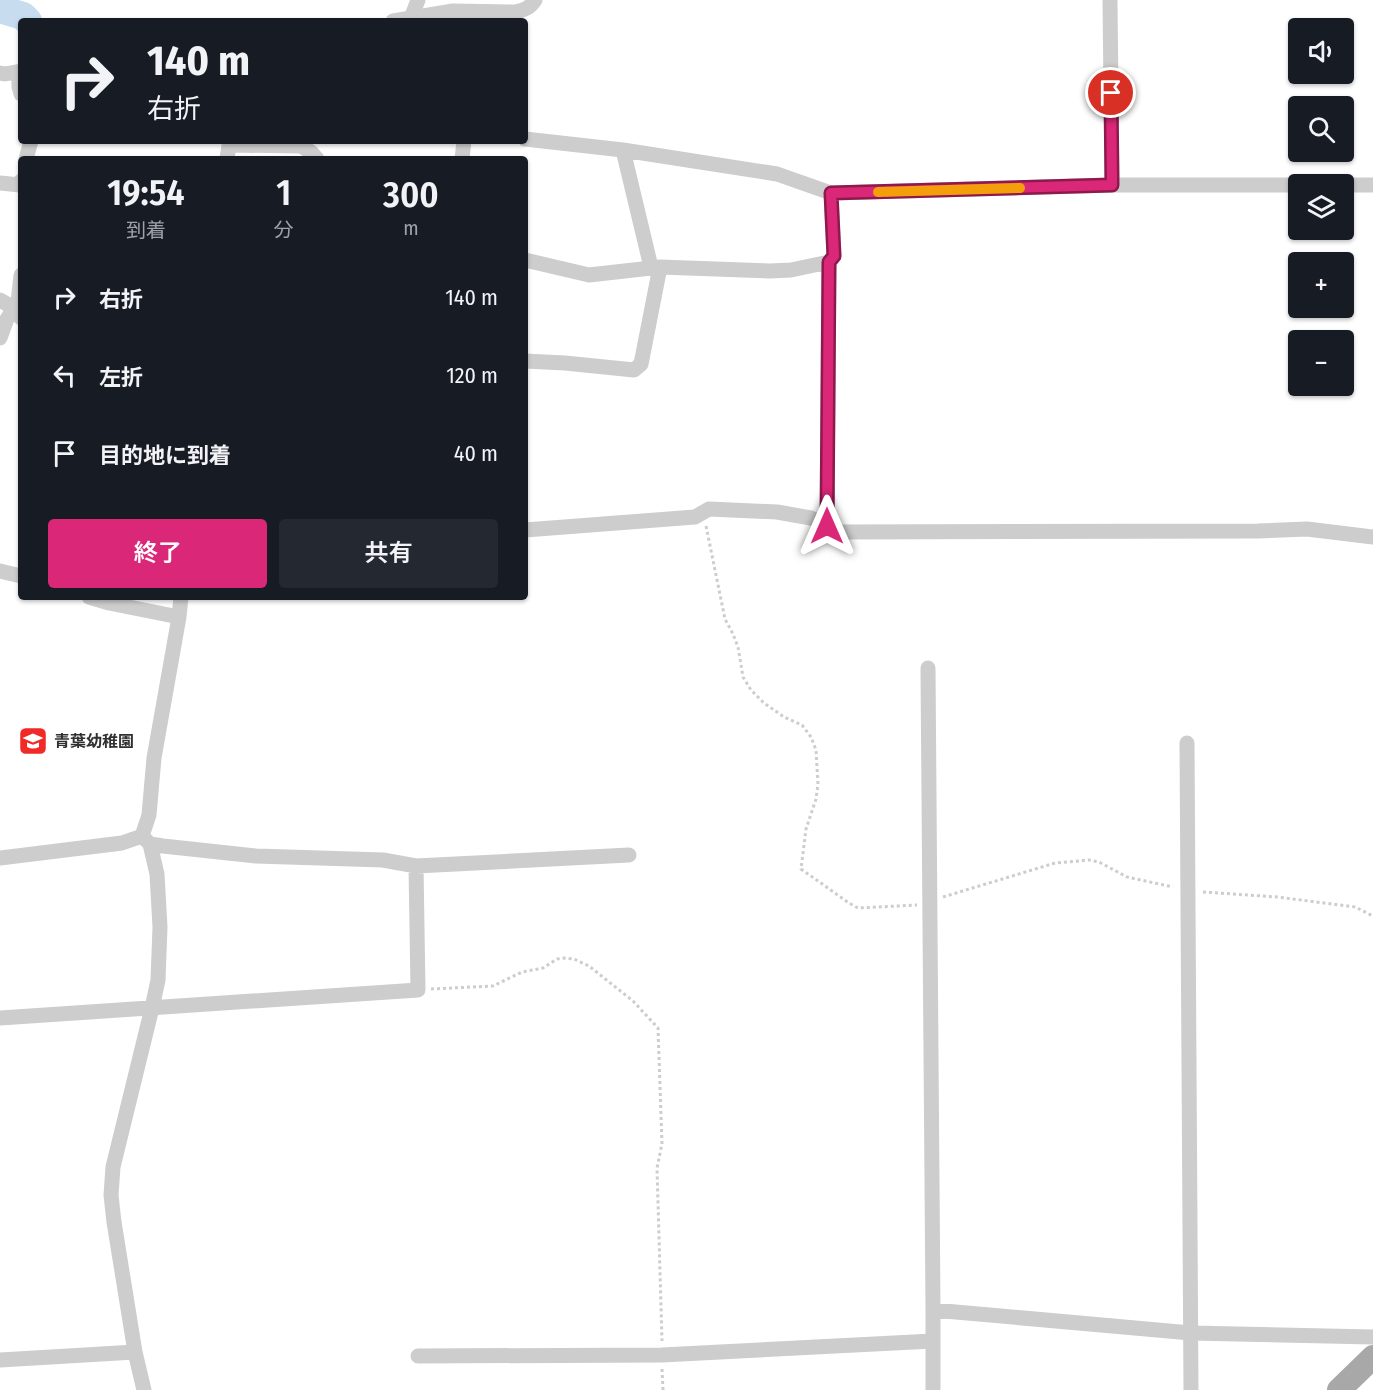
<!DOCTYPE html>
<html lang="ja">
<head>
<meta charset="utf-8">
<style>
	body { margin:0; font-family:"Fira Sans Condensed","Noto Sans JP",sans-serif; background:#242831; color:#f1f3f6; height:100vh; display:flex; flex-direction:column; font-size:22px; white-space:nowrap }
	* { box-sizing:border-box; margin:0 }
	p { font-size:20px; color:#9ea1a6 }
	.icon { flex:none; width:33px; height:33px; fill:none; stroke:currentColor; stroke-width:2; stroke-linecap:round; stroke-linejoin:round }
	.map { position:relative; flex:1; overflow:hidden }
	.details { position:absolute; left:18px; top:156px; width:510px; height:444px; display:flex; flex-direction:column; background:#171b24; border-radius:6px; box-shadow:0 2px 4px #0004 }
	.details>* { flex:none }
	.hud { position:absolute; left:18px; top:18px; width:510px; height:126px; border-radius:6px; box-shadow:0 2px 4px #0004; background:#171b24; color:#f1f3f6; overflow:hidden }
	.controls { position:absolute; left:1288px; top:18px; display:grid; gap:12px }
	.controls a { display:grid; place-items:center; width:66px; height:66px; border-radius:6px; background:#171b24; box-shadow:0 2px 4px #0004; font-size:30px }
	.pin { position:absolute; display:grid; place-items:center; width:51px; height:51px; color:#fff; margin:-26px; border:3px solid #fff; border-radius:50%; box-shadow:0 2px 6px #0007 }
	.me { position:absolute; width:66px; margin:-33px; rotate:0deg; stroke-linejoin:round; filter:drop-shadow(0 0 4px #0008) }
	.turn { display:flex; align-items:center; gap:21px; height:126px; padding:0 30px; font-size:27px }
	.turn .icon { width:78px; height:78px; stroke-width:2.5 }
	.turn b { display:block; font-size:42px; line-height:51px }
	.eta { display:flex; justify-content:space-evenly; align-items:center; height:102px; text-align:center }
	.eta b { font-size:36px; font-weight:600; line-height:42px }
	.button { display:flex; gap:12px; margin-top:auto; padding:12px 30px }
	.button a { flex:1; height:69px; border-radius:6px; background:#db2777; color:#fff; font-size:24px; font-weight:600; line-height:69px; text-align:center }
	.button a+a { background:#242831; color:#f1f3f6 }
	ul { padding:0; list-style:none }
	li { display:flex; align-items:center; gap:18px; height:78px; padding:0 30px }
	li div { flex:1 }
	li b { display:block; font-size:22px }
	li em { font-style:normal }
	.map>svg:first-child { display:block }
</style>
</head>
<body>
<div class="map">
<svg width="1373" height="1390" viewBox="0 0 1373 1390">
	<rect width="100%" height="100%" fill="#fff"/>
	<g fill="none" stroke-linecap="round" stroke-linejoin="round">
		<path stroke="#c8dcef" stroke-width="28" d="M 0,9 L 23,16 L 28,21"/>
		<path stroke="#cdcdcd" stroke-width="3" stroke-dasharray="3 3" stroke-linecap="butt" d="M 706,526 L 725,619 L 733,634 L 738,647 L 743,677 L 751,690 L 764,703 L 784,717 L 802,725 L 811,737 L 816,750 L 818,784 L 816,799 L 806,829 L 801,869 L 849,903 L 858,908 L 917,905
			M 1203,892 L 1277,897 L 1340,905 L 1355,907 L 1373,916
			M 943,897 L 1055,863 L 1089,860 L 1099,862 L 1127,877 L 1173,887
			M 431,989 L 493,986 L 522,972 L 543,968 L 557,959 L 564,958 L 574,959 L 589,966 L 633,1001 L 658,1028 L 662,1144 L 657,1168 L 662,1341
			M 662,1369 L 663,1390"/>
		<path stroke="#cdcdcd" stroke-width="15" d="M 1110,0 L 1112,185
			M 453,11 L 515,12 C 524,10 530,8 535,0
			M 393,21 L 453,11 L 454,20
			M 410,21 L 418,0
			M 19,72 L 19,87 L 21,94
			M 0,73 L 5,74 L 21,71
			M 525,139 L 623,150 L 777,174 L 831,193 L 1112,185 L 1299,185
			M 301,146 L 311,152 L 317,159
			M 623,150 L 651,267
			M 26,159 L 31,141
			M 227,159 L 229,145 L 301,146 L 301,141
			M 462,159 L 464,141
			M 0,183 L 20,185 L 21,181
			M 1344,185 L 1373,185
			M 525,260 L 589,275 L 660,267
			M 0,300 L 7,304 L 21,318
			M 0,338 L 7,319 L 18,302 L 21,275
			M 525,361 L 565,363 L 634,370 L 641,364 L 660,267 L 770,271 L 791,270 L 829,262
			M 827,526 L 829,262 L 834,256 L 831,193
			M 525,530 L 695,517 L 709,509 L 777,512 L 811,518 L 841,532 L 1258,531 L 1307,529 L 1373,537
			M 0,571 L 21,576
			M 89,597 L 109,603 L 179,617
			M 928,668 L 933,1310 L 933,1390
			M 1187,743 L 1191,1390
			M 0,858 L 122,843 L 142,836 L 149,815 L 154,758 L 179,617 L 181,597
			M 416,866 L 629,855
			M 0,1018 L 418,990 L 416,866 L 383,860 L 256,856 L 163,846 L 150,844 L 142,836
			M 933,1310 L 1191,1333 L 1373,1337
			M 418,1356 L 662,1355 L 933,1341
			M 0,1360 L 135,1352
			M 144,1390 L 135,1352 L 114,1222 L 111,1195 L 113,1167 L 152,1008 L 158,980 L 160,927 L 157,874 L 150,844"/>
		<path stroke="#a8a8a8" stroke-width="24" d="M 1339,1390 L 1373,1357"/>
	</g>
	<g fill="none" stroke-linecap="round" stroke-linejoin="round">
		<g stroke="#8e194d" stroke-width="15">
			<path id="route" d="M 827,526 L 829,262 L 834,256 L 831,193 L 1112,185 L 1111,93"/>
		</g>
		<use href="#route" stroke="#db2777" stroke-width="10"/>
		<path stroke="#f59e0b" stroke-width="10" d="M 878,192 L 1020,188"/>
	</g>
	<defs>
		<g id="school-square" transform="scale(1.5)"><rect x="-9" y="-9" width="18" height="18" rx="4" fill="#f12a28" stroke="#fff"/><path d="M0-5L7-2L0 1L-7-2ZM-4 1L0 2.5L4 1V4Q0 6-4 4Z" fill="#fff"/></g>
	</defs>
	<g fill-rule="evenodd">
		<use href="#school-square" x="33" y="741"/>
	</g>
	<g text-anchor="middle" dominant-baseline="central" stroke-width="6" stroke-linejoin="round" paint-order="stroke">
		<g font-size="16" font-weight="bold" fill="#303030" stroke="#fff" text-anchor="start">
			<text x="54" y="741">青葉幼稚園</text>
		</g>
	</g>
</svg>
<div class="controls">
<a><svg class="icon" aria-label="sound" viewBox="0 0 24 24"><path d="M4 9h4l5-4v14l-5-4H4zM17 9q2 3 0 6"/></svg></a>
<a><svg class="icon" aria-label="search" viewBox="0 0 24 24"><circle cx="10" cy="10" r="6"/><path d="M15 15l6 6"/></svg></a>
<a><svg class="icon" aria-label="layers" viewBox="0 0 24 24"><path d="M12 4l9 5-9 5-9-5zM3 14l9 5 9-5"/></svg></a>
<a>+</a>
<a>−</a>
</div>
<div class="pin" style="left:1111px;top:93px;background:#d93025"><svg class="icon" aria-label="arrive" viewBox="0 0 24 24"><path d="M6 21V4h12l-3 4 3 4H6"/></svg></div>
<svg class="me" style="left:827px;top:526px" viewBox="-20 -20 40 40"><path d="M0-17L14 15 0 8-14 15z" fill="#db2777" stroke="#fff" stroke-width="4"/></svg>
<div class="hud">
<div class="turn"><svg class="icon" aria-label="right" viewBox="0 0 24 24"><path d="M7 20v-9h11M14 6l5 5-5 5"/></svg><div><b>140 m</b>右折</div></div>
</div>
<section class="details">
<div class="eta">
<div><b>19:54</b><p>到着</p></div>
<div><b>1</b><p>分</p></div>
<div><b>300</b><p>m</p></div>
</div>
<ul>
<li><svg class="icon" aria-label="right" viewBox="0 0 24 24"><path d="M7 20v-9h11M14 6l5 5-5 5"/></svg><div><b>右折</b></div><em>140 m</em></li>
<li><svg class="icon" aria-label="left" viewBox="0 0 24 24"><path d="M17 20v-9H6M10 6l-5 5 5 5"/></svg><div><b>左折</b></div><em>120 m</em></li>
<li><svg class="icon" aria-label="arrive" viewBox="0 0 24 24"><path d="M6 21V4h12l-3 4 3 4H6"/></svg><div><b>目的地に到着</b></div><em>40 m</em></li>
</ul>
<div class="button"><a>終了</a><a>共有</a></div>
</section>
</div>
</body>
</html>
